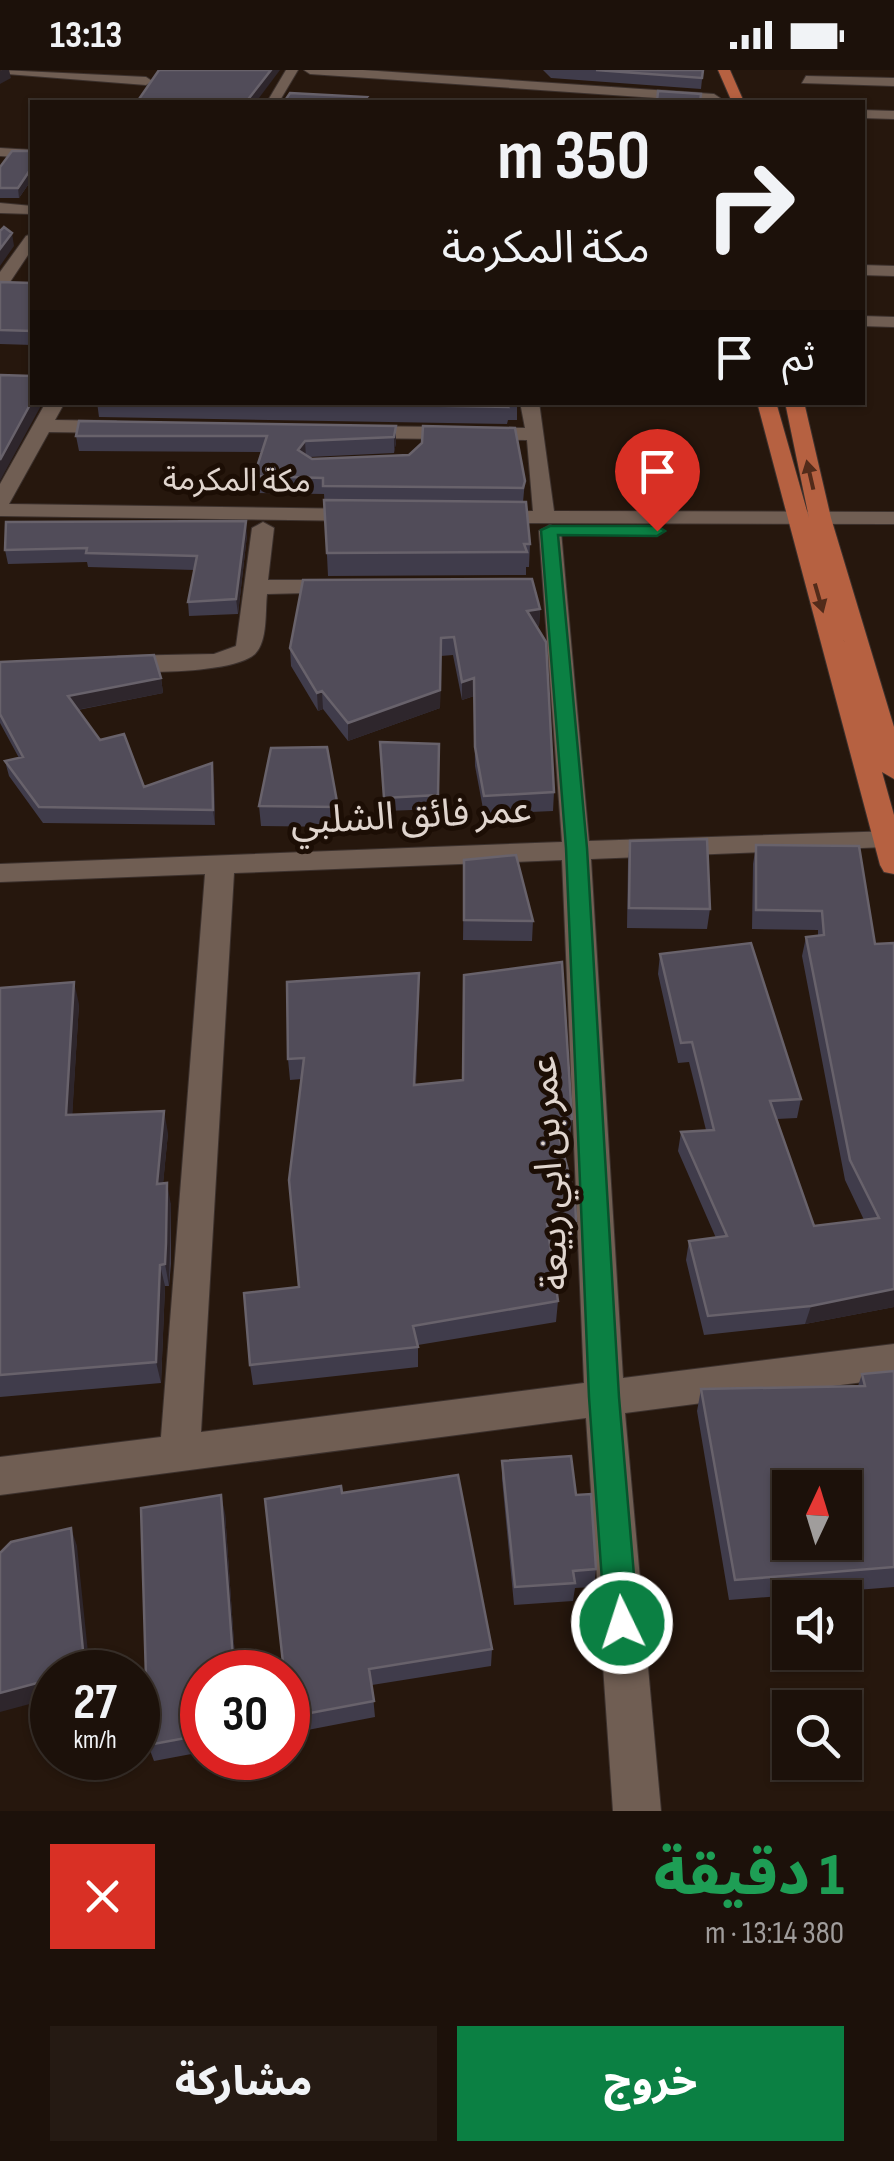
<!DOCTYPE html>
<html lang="ar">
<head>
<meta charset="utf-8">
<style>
	body { margin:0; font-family:"Sofia Sans Condensed","Noto Sans Arabic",sans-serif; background:#251a13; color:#f1f3f6; direction:rtl; height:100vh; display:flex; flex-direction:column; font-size:38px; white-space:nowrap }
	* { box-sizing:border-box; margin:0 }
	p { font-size:32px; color:#a09d9c }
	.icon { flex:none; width:55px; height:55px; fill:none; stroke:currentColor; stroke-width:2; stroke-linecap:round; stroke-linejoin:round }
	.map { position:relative; height:1741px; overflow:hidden; direction:ltr }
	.side { display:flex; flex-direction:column; background:#1c110a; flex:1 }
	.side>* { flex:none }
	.guide { position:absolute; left:30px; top:30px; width:835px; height:305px; border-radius:0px; box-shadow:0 2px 8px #0004,0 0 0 2px #3a312b; direction:rtl; background:#1c110a; color:#f1f3f6; overflow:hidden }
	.needle { width:65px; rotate:4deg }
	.tools { position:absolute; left:772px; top:1400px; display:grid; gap:20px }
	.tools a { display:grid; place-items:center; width:90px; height:90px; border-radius:0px; background:#1c110a; box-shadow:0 2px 8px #0004,0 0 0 2px #3a312b; font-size:50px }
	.speed { position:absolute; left:30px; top:1580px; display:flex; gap:20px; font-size:50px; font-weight:700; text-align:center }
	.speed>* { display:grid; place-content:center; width:130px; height:130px; border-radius:50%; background:#1c110a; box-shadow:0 2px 8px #0004,0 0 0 2px #3a312b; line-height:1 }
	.speed small { font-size:25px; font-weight:400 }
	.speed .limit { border:15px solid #d22; background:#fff; color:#111 }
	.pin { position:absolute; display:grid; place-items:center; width:85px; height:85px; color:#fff; margin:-102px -42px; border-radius:50% 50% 50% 0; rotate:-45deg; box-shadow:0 0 10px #0007 }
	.pin .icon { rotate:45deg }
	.me { position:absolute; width:110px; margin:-55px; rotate:356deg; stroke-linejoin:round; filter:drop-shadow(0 0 8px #0008) }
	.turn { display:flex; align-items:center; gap:35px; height:210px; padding:0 50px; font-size:45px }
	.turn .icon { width:130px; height:130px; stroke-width:2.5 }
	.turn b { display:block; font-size:70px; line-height:85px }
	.then { display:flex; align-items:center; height:95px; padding:0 50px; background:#0003; gap:20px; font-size:38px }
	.round { display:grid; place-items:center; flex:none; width:105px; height:105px; border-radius:0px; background:#251a13 }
	.headline { display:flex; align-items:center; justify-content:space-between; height:170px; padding:0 50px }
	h1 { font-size:60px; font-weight:800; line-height:75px; color:#1e9e55 }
	.primary-button { display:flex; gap:20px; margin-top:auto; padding:20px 50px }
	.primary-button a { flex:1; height:115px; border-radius:0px; background:#0b8043; color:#fff; font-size:40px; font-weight:800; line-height:115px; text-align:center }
	.primary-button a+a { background:#251a13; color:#f1f3f6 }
	.status { display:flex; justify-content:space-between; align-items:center; height:70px; padding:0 50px; background:#1c110a; direction:ltr }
	.status svg { height:28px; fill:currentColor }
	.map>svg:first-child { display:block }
</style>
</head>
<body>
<div class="status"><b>13:13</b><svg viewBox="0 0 49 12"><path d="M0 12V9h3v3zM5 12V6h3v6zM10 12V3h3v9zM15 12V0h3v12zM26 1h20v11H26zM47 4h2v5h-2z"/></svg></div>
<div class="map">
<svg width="894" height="1741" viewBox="0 0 894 1741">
	<rect width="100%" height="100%" fill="#26170d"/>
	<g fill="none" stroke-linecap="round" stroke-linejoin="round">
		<g stroke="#3c312d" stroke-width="2">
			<path id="minor" d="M 1,0 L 146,7 L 152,11 L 146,15 L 7,4 Z
				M 286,0 L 298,0 L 279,32 L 267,32 Z
				M 304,0 L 363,0 L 714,24 L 720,28 L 714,32 L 310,4 Z
				M 806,6 L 894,8 L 894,16 L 802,13 Z
				M 862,40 L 894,41 L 894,49 L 862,48 Z
				M 0,78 L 32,80 L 32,88 L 0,86 Z
				M 0,133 L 32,136 L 32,144 L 0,143 Z
				M 32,164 L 32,179 L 6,218 L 0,219 L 0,202 L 26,166 Z
				M 862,195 L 894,196 L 894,206 L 862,205 Z
				M 862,246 L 894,247 L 894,257 L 862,256 Z
				M 46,332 L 65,332 L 55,350 L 116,351 L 126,357 L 116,363 L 49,362 L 9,434 L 362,439 L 373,445 L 362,451 L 0,446 L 0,414 Z
				M 520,332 L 539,332 L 554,441 L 894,442 L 894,454 L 488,453 L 477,447 L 480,442 L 533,441 L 527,370 L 357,368 L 347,362 L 357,356 L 525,358 Z
				M 263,452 L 274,458 L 268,510 L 341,510 L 349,512 L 352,517 L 349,522 L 267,524 C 265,541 268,571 255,584 C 235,603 136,605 109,598 L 106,593 L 118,586 L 214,584 L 236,576 L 252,458 Z
				M 550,455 L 561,461 L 589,771 L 894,761 L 894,775 L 886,777 L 591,789 L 623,1308 L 894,1274 L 894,1308 L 625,1343 L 661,1741 L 613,1741 L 586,1348 L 0,1425 L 0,1387 L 161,1367 L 205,804 L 0,812 L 0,794 L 562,772 L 539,461 ZM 562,790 L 584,1313 L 201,1362 L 234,803 Z"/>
		</g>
		<g stroke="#3c312d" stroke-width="2">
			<path id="major" d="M 718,0 L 730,0 L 744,32 L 732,32 Z
				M 757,332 L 776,332 L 846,578 L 809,448 L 785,332 L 804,332 L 831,448 L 894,657 L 894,709 L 882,702 L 894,745 L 894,804 L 884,802 L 880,795 Z"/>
		</g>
		<use href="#minor" fill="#705e53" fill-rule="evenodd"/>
		<use href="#major" fill="#b66141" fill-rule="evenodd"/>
	</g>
	<path fill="#403c4b" d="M 543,0 L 703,0 L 701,19 L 551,8 Z
		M 32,81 L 32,109 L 19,128 L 0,128 L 0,97 Z
		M 0,212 L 32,213 L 32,275 L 0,274 Z
		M 97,332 L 517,332 L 517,350 L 508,350 L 507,354 L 99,347 Z
		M 396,356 L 396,372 L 394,383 L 310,387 L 312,389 L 525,411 L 523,432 L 530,474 L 529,497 L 526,497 L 526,505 L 328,506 L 324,424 L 256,423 L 254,406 L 262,382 L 79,381 L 76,366 Z
		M 247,465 L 238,544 L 189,546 L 188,532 L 194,500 L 88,497 L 87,492 L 8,494 L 5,480 Z
		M 540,539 L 539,556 L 537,557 L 554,722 L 553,741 L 484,744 L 475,696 L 474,626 L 462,630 L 453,585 L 441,586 L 440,638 L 348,671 L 323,639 L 318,641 L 291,596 L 290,578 Z
		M 0,592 L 161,608 L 163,623 L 78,640 L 100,670 L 144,717 L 214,708 L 215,755 L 43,753 L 9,706 L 5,691 L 19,688 L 0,653 Z
		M 380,672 L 439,674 L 438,739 L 385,741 Z
		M 259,736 L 338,737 L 340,757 L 261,756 Z
		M 630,771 L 710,839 L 707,859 L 627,858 L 628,791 Z
		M 756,775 L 875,874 L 894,873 L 894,1237 L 805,1254 L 704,1265 L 686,1190 L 689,1171 L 716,1168 L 678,1081 L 681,1062 L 706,1060 L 689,992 L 678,993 L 658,904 L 660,884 L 801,1029 L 797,1048 L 777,1049 L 814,1156 L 864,1150 L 845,1110 L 802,886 L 806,867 L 818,865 L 818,860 L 752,859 L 753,794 Z
		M 464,790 L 533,851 L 532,871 L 463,870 Z
		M 0,918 L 79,934 L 72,1045 L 168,1063 L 163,1113 L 171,1135 L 171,1194 L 169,1216 L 165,1216 L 161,1313 L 0,1327 Z
		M 419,924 L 416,1015 L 572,1049 L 570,1070 L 561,1071 L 576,1151 L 574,1172 L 550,1175 L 558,1231 L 556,1252 L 418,1275 L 418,1297 L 253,1315 L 250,1295 L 299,1217 L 302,1009 L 290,1010 L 288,989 Z
		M 894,1301 L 894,1517 L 729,1530 L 697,1341 L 701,1319 L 858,1316 L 862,1304 Z
		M 502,1391 L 576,1425 L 596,1499 L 594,1517 L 575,1518 L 573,1531 L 514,1535 L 502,1409 Z
		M 342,1423 L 492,1579 L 491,1596 L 372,1615 L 375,1647 L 292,1663 L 289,1647 Z
		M 225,1443 L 236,1602 L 202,1602 L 202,1682 L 154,1691 L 148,1675 Z"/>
	<path fill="#2e262c" d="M 2,0 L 9,0 L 11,8 L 0,14 L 0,1 Z
		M 271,0 L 280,0 L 256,32 L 246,32 Z
		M 32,97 L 32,109 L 19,128 L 18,118 Z
		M 12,163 L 14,176 L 0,196 L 0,179 Z
		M 32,332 L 43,332 L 0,411 L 0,390 Z
		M 396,356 L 396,372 L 394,383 L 394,367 Z
		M 305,371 L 306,387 L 298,380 Z
		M 246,451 L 247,465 L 238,544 L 236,529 Z
		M 540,539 L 539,556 L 527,558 L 527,541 Z
		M 441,568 L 440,638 L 348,671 L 348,653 Z
		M 161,608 L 163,623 L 71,641 L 68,626 Z
		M 474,608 L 474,626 L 462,630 L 462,612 Z
		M 322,621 L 323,639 L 318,641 L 317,623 Z
		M 212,693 L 214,708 L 215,755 L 213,740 Z
		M 419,903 L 419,924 L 415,1037 L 414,1015 Z
		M 74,912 L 79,934 L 71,1067 L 66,1045 Z
		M 164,1041 L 168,1063 L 161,1136 L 157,1114 Z
		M 167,1113 L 171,1135 L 169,1216 L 165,1194 Z
		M 160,1195 L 165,1216 L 161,1313 L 156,1292 Z
		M 894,1219 L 894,1237 L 805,1254 L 811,1236 Z
		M 221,1425 L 225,1443 L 236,1602 L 234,1602 Z
		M 71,1458 L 77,1476 L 90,1602 L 78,1602 Z
		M 52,1609 L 52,1628 L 0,1642 L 0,1623 Z"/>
	<path fill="#514c59" stroke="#68626b" stroke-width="2.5" fill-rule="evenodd" d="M 159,0 L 271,0 L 246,32 L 137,32 Z
		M 596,0 L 703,0 L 702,8 Z
		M 658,21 L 701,24 L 700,32 L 657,32 Z
		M 290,23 L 367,27 L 363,32 L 284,32 Z
		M 12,81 L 32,81 L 32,97 L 18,118 L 0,118 L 0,97 Z
		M 4,157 L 12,163 L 0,179 L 0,161 Z
		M 0,212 L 32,213 L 32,261 L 0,260 Z
		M 0,305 L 32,306 L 32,331 L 0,390 Z
		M 231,332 L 517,332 L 517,334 L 506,333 L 508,337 Z
		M 79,351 L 396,356 L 394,367 L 305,371 L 298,380 L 312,389 L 409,385 L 422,373 L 423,356 L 515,358 L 525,411 L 523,418 L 323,416 L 323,408 L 254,406 L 267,366 L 76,366 Z
		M 324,430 L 526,432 L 530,474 L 524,474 L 527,482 L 327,483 Z
		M 246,451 L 236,529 L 188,532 L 197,486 L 86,483 L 87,478 L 5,480 L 6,452 Z
		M 532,509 L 540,539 L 527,541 L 546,572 L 554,722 L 484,726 L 475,677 L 474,608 L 462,612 L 454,567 L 441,568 L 440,620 L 348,653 L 322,621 L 317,623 L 290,578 L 303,510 Z
		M 154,585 L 161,608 L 68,626 L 100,670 L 124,664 L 144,717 L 212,693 L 213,740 L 39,737 L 5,691 L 23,687 L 0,644 L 0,592 Z
		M 380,672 L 439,674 L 438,725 L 384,728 Z
		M 327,677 L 338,737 L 259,736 L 271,678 Z
		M 707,769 L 710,839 L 629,838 L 630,771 Z
		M 756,775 L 859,776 L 875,874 L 894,873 L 894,1219 L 811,1236 L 708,1246 L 689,1171 L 727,1166 L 681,1062 L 714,1060 L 692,972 L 681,973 L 660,884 L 751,873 L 801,1029 L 770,1031 L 814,1156 L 879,1148 L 850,1090 L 806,867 L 824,865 L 822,841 L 756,840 Z
		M 516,785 L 533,851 L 464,850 L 464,790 Z
		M 562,892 L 572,1049 L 555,1051 L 575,1127 L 576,1151 L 547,1154 L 558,1231 L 413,1256 L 418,1277 L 250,1295 L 244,1223 L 299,1217 L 289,1110 L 304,988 L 288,989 L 287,912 L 419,903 L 414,1015 L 463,1010 L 464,905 Z
		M 74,912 L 66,1045 L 164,1041 L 157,1114 L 167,1113 L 166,1173 L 165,1194 L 160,1195 L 156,1292 L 0,1305 L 0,918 Z
		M 894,1301 L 894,1497 L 735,1510 L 701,1319 L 865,1316 L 862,1304 ZM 790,1418 L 845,1418 L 845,1472 L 790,1472 Z
		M 571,1386 L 576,1425 L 591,1424 L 596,1499 L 573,1501 L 575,1513 L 515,1517 L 502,1391 Z
		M 458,1405 L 492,1579 L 369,1599 L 374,1631 L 289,1647 L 288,1602 L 284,1602 L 265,1429 L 341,1416 L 342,1423 Z
		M 221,1425 L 234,1602 L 202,1602 L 202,1665 L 148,1675 L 141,1438 Z
		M 71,1458 L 85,1601 L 78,1602 L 52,1602 L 52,1609 L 0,1623 L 0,1483 L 11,1472 Z"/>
	<defs><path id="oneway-solid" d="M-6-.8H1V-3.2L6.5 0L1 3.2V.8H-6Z" transform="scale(2.5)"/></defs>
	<g fill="#522b1a">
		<use href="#oneway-solid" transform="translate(810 405) rotate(-103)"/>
		<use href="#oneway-solid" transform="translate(819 528) rotate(74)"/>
	</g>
	<path fill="#0b8043" stroke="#07532c" stroke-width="2.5" d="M 550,456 L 657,456 L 665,461 L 657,466 L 558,465 L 587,778 L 619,1327 L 638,1553 L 634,1565 L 622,1570 L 610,1565 L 605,1553 L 589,1327 L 566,778 L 541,460 Z"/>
	<g text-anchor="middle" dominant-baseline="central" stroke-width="10" stroke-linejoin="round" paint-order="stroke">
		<g font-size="32" fill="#e0d5ce" stroke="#1c0e05">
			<text transform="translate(237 411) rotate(1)">مكة المكرمة</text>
		</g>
		<g font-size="38" fill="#e0d5ce" stroke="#1c0e05">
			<text transform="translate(411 746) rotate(-3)">عمر فائق الشلبي</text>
			<text transform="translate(550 1103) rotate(-93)">عمر بن ابي ربيعة</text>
		</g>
	</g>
</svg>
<div class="tools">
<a><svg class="needle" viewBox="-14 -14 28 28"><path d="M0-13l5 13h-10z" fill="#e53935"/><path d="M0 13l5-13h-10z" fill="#a09d9c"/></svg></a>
<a><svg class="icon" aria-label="sound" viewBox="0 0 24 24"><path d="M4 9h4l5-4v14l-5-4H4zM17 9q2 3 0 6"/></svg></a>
<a><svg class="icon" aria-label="search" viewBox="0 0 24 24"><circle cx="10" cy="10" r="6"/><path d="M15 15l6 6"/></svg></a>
</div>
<div class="speed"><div>27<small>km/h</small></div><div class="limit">30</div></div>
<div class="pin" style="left:657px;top:461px;background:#d93025"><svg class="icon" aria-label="arrive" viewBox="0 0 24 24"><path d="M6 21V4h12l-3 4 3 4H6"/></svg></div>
<svg class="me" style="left:622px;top:1553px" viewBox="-20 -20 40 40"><circle r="17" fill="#0b8043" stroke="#fff" stroke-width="3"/><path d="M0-11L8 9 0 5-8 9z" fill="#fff"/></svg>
<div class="guide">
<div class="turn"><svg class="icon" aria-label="right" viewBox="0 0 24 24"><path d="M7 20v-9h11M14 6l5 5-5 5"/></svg><div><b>350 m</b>مكة المكرمة</div></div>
<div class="then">ثم<svg class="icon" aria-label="arrive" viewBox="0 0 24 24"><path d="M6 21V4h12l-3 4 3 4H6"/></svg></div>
</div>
</div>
<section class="side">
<div class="headline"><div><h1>1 دقيقة</h1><p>380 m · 13:14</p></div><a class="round" style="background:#d93025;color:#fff"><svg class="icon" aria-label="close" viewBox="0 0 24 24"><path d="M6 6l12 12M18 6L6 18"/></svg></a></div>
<div class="primary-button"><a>خروج</a><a>مشاركة</a></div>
</section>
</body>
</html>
